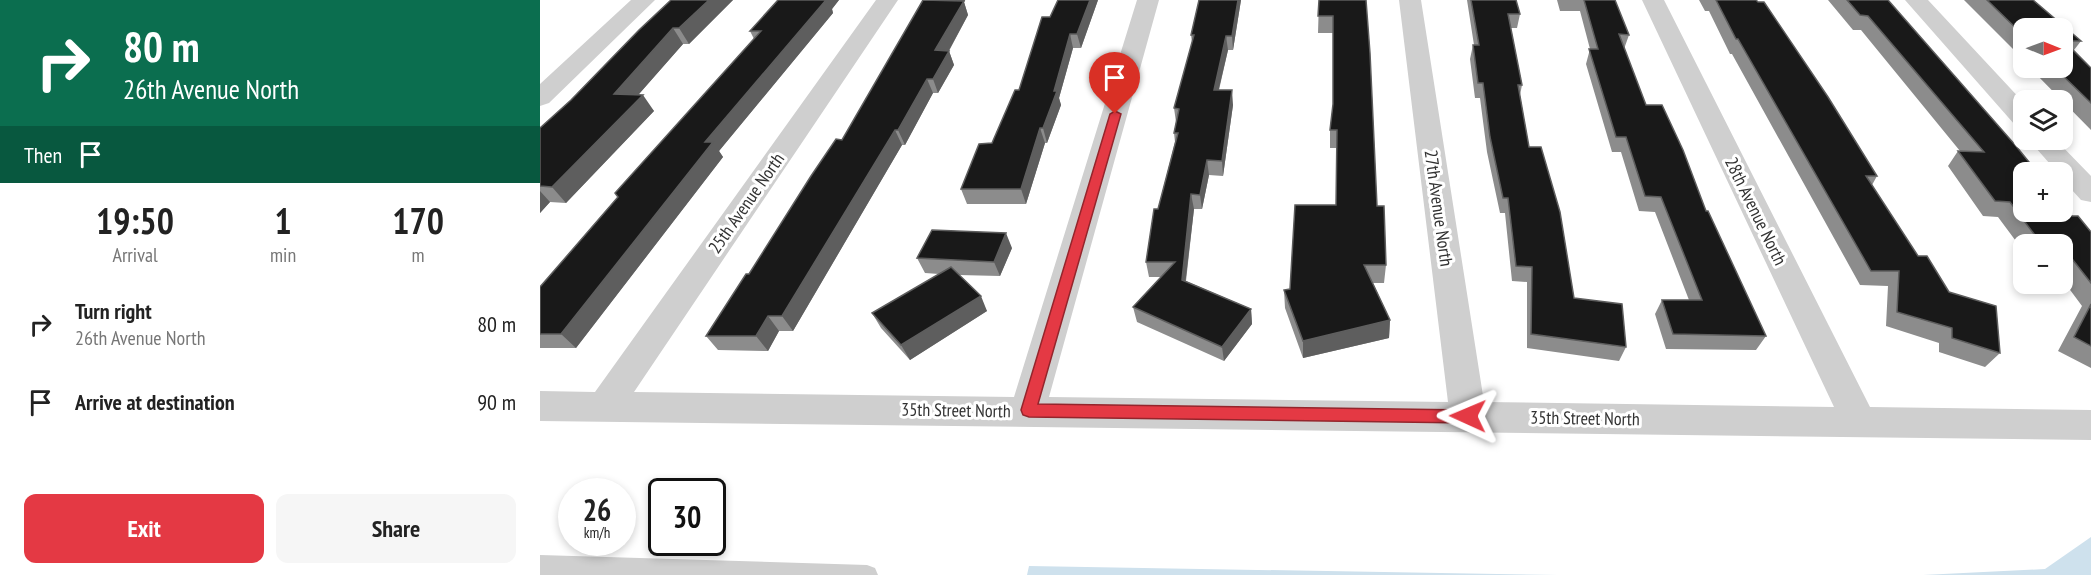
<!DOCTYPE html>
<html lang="en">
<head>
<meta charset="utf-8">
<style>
	body { margin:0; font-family:"PT Sans Narrow",sans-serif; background:#f6f6f6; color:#222; height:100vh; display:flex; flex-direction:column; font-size:22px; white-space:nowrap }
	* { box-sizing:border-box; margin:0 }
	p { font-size:20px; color:#767676 }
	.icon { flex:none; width:33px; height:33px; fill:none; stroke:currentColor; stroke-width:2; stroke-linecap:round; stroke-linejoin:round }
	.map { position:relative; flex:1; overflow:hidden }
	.panel { display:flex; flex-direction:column; background:#fff; width:540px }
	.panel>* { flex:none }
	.hud { background:#0b6e4f; color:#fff; overflow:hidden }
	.needle { width:39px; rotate:91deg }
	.tools { position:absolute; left:1473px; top:18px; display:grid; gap:12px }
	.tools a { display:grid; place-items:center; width:60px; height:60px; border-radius:12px; background:#fff; box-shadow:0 3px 9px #0003; font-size:30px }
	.speed { position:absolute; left:18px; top:478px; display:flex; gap:12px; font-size:30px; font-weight:700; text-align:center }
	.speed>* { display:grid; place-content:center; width:78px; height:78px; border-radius:50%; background:#fff; box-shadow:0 3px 9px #0003; line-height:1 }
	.speed small { font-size:15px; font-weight:400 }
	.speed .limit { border:3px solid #111; border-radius:9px; background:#fff; color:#111 }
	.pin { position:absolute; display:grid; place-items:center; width:51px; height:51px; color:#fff; margin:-62px -26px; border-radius:50% 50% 50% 0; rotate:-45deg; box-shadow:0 0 6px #0007 }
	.pin .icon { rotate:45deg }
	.me { position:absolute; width:66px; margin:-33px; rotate:271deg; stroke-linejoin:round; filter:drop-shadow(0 0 4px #0008) }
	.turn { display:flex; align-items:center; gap:21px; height:126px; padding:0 24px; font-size:27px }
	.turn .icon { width:78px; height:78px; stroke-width:2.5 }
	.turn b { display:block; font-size:42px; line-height:51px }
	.then { display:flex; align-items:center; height:57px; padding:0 24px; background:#0003; gap:12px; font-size:22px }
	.eta { display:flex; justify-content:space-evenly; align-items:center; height:102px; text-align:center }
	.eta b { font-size:36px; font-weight:600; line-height:42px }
	.button { display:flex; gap:12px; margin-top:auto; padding:12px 24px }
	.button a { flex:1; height:69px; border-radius:12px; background:#e43944; color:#fff; font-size:24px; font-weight:600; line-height:69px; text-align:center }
	.button a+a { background:#f6f6f6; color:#222 }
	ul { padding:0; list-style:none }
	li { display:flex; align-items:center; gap:18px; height:78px; padding:0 24px }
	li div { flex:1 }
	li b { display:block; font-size:22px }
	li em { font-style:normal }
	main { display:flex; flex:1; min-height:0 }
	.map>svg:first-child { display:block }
</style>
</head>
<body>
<main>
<section class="panel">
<div class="hud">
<div class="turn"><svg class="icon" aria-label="right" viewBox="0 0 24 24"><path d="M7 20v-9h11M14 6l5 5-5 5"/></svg><div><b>80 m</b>26th Avenue North</div></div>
<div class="then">Then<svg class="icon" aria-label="arrive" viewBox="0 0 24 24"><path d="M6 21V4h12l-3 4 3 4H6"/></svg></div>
</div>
<div class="eta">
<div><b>19:50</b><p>Arrival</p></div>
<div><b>1</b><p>min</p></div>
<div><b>170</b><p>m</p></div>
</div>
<ul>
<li><svg class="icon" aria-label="right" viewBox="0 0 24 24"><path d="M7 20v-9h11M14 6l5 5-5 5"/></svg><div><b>Turn right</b><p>26th Avenue North</p></div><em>80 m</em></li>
<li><svg class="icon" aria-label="arrive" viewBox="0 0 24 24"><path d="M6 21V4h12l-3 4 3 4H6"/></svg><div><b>Arrive at destination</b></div><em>90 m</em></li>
</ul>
<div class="button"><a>Exit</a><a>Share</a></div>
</section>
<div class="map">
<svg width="1551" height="575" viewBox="0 0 1551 575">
	<rect width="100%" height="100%" fill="#fff"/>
	<path fill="#cee1ed" d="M 1551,537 L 1551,575 L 1383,575 L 1505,569 Z
		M 489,566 L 1018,575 L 487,575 Z"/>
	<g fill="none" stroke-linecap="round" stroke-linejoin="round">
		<path fill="#cfcfcf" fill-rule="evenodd" d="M 0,555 L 327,565 L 335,568 L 338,575 L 0,575 Z"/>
		<path fill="#cfcfcf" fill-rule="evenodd" d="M 91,0 L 115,0 L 9,103 L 0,106 L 0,84 Z
			M 336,0 L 358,0 L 94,392 L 474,397 L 597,0 L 619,0 L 509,397 L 908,402 L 859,0 L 881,0 L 944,402 L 1294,407 L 1102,0 L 1124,0 L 1330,407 L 1551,410 L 1551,440 L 0,421 L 0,391 L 55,392 Z
			M 1365,0 L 1388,0 L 1484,103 L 1484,127 L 1475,125 Z
			M 1489,140 L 1516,140 L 1551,176 L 1551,202 L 1541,200 L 1522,179 L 1522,172 L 1517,172 Z"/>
	</g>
	<path fill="#8c8c8c" d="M 131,0 L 193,0 L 149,44 L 143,44 L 98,95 L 114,111 L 26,203 L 10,202 L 0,213 L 0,128 L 31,100 Z
		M 238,0 L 299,0 L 292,9 L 293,13 L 179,151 L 183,157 L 36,348 L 0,348 L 0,287 L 214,39 L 210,31 Z
		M 383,0 L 425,0 L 424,2 L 428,15 L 409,51 L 414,65 L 398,93 L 393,93 L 365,145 L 362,145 L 253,331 L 239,331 L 228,351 L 178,350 L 166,336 L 302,140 Z
		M 558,0 L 541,48 L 533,48 L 519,98 L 521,105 L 507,143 L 505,143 L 486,204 L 427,204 L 421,189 L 452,143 L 479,90 L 510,17 Z
		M 659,0 L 701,0 L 693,50 L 688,50 L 679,90 L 693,105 L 683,176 L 669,175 L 662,209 L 654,209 L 646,281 L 711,309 L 712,324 L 684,361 L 597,322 L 593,307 L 621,277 L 609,277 L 606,262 L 618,209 L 635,142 L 634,133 L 636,122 L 634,108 L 652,42 L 651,35 Z
		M 779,0 L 826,0 L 837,206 L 846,265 L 844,283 L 833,283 L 850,320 L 849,338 L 763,358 L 745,308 L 744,290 L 750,289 L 796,205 L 796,148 L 790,148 L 790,130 L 793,106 L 793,33 L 778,33 Z
		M 927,0 L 976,0 L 980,14 L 977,28 L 971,28 L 982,85 L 980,95 L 989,147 L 1034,298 L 1086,347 L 1079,361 L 987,348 L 987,282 L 972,281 L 965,213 L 960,213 L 947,152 L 940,98 L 935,98 L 930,59 L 933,45 L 934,45 Z
		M 1017,0 L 1075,0 L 1089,35 L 1084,49 L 1106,105 L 1166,211 L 1226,336 L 1216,350 L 1126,349 L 1115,314 L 1122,300 L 1149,300 L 1115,212 L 1099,211 L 1081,152 L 1072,152 L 1046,64 L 1050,49 L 1040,11 L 1020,11 Z
		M 1159,0 L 1216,0 L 1337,176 L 1332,185 L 1378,256 L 1460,353 L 1445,367 L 1399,352 L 1399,343 L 1346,326 L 1348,286 L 1320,285 L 1192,54 L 1190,54 L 1169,11 L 1165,11 Z
		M 1288,0 L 1348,0 L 1532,216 L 1551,232 L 1551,368 L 1518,351 L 1542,306 L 1522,279 L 1522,244 L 1484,244 L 1484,252 L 1458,217 L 1443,216 L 1408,166 L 1418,151 L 1420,151 L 1321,30 L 1313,30 Z
		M 1424,0 L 1493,0 L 1541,41 L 1534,50 L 1551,68 L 1551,130 L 1490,68 L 1522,68 L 1484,28 L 1484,60 Z
		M 472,248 L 460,276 L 419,275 L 447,311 L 370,360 L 341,328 L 332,313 L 399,274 L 385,273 L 377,258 Z"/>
	<path fill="#5e5e5e" d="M 169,0 L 193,0 L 149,44 L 139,28 Z
		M 282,0 L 299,0 L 292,9 L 293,13 L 179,151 L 183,157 L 36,348 L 21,334 L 165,142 Z
		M 412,0 L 425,0 L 424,2 L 428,15 L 401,65 L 395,50 Z
		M 550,0 L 558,0 L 541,48 L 537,34 Z
		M 698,0 L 701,0 L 693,50 L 692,36 Z
		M 133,28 L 143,44 L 85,110 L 74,94 Z
		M 530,34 L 533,48 L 519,98 L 521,105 L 507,143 L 503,128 Z
		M 686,36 L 688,50 L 675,105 L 674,90 Z
		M 409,51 L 414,65 L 398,93 L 393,79 Z
		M 387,79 L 393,93 L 365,145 L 358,130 Z
		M 692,90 L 693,105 L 683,176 L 682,161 Z
		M 103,95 L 114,111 L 26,203 L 12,187 Z
		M 500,128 L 505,143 L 486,204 L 481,189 Z
		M 355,130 L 362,145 L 253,331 L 242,316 Z
		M 667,160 L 669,175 L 662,209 L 660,195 Z
		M 0,191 L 10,202 L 0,213 Z
		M 651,194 L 654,209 L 644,294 L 642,280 Z
		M 466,233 L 472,248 L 460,276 L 454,262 Z
		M 441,296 L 447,311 L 370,360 L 361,345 Z
		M 711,309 L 712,324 L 684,361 L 682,347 Z
		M 228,316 L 239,331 L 228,351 L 216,336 Z
		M 850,320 L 849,338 L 763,358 L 763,341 Z"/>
	<path fill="#191919" stroke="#5e5e5e" stroke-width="1.5" d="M 131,0 L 169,0 L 139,28 L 133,28 L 74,94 L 103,95 L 12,187 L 0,186 L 0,128 L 31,100 L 99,30 Z
		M 238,0 L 286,0 L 165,142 L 173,142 L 21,334 L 0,334 L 0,287 L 78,197 L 75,193 L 221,31 L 210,31 Z
		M 383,0 L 424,1 L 395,50 L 409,51 L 393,79 L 387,79 L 358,130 L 355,130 L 242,316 L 228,316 L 216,336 L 166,336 L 206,274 L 209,274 L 271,176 L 296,139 L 302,140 Z
		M 518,0 L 550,0 L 537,34 L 530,34 L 514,91 L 517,91 L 503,128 L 500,128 L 481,189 L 421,189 L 439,144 L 452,143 L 475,90 L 479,90 L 502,17 L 510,17 Z
		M 659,0 L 698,0 L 692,36 L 686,36 L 674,90 L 692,90 L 682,161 L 667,160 L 660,195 L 651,194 L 642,280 L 711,309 L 682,347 L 593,307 L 635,262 L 606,262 L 614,209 L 618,209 L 638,133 L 634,133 L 639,109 L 634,108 L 654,35 L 651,35 Z
		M 779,0 L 826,0 L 830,53 L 837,206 L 844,206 L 846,265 L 824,265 L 850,320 L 763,341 L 744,290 L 750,289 L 755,205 L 796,205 L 797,130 L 790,130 L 793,104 L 793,16 L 778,16 Z
		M 931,0 L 976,0 L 980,14 L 968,14 L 982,85 L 978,85 L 989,147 L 1001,147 L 1020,212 L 1034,298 L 1082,304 L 1086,347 L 991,334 L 992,267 L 976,266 L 968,198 L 963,198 L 950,137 L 943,83 L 938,83 L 933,45 L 939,45 Z
		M 1044,0 L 1075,0 L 1089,35 L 1079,34 L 1106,105 L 1122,105 L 1143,150 L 1166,211 L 1168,211 L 1226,336 L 1133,334 L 1122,300 L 1162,300 L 1121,197 L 1105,196 L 1086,137 L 1076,137 L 1049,49 L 1058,49 Z
		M 1176,0 L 1216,0 L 1218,2 L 1224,2 L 1288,97 L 1337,176 L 1326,176 L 1378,256 L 1387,256 L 1409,292 L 1456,306 L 1460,353 L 1412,338 L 1412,328 L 1357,312 L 1359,271 L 1331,271 L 1198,39 L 1196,39 Z
		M 1307,0 L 1348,0 L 1476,146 L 1497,172 L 1484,172 L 1484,212 L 1522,212 L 1522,204 L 1532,216 L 1538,216 L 1551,232 L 1551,283 L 1522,246 L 1522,244 L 1520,243 L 1500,242 L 1470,202 L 1455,201 L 1418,151 L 1444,152 L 1328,16 L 1320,15 Z
		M 1447,0 L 1493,0 L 1541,41 L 1524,41 L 1551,68 L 1551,103 L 1515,68 L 1522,68 L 1522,28 L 1484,28 L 1484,36 Z
		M 392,230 L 466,233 L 454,262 L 377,258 Z
		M 411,267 L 441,296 L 361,345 L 332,313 Z
		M 1551,304 L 1551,346 L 1534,337 Z"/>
	<path fill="#e43944" stroke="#94252c" stroke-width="1.5" d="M 575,111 L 581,114 L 498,404 L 928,410 L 934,412 L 936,416 L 934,421 L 928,423 L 489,417 L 483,415 L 481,410 L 570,114 Z"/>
	<g text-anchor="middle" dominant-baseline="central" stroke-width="6" stroke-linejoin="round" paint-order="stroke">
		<g font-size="18" fill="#323232" stroke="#fff">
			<text transform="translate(206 203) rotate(-55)">25th Avenue North</text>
			<text transform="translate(899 208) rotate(82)">27th Avenue North</text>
			<text transform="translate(1216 211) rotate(64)">28th Avenue North</text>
			<text transform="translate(416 410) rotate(1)">35th Street North</text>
			<text transform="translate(1045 418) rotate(1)">35th Street North</text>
		</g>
	</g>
</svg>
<div class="tools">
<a><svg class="needle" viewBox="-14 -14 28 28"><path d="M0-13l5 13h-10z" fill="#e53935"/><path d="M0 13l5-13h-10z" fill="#767676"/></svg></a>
<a><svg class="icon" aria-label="layers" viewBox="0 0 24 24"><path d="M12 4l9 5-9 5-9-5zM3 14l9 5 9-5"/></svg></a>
<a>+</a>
<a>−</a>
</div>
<div class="speed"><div>26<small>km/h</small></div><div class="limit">30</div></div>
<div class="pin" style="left:575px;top:114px;background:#d93025"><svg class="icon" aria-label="arrive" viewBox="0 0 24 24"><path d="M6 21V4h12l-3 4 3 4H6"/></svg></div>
<svg class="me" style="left:928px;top:416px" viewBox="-20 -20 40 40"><path d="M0-17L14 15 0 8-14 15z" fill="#e43944" stroke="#fff" stroke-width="4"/></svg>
</div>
</main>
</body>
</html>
